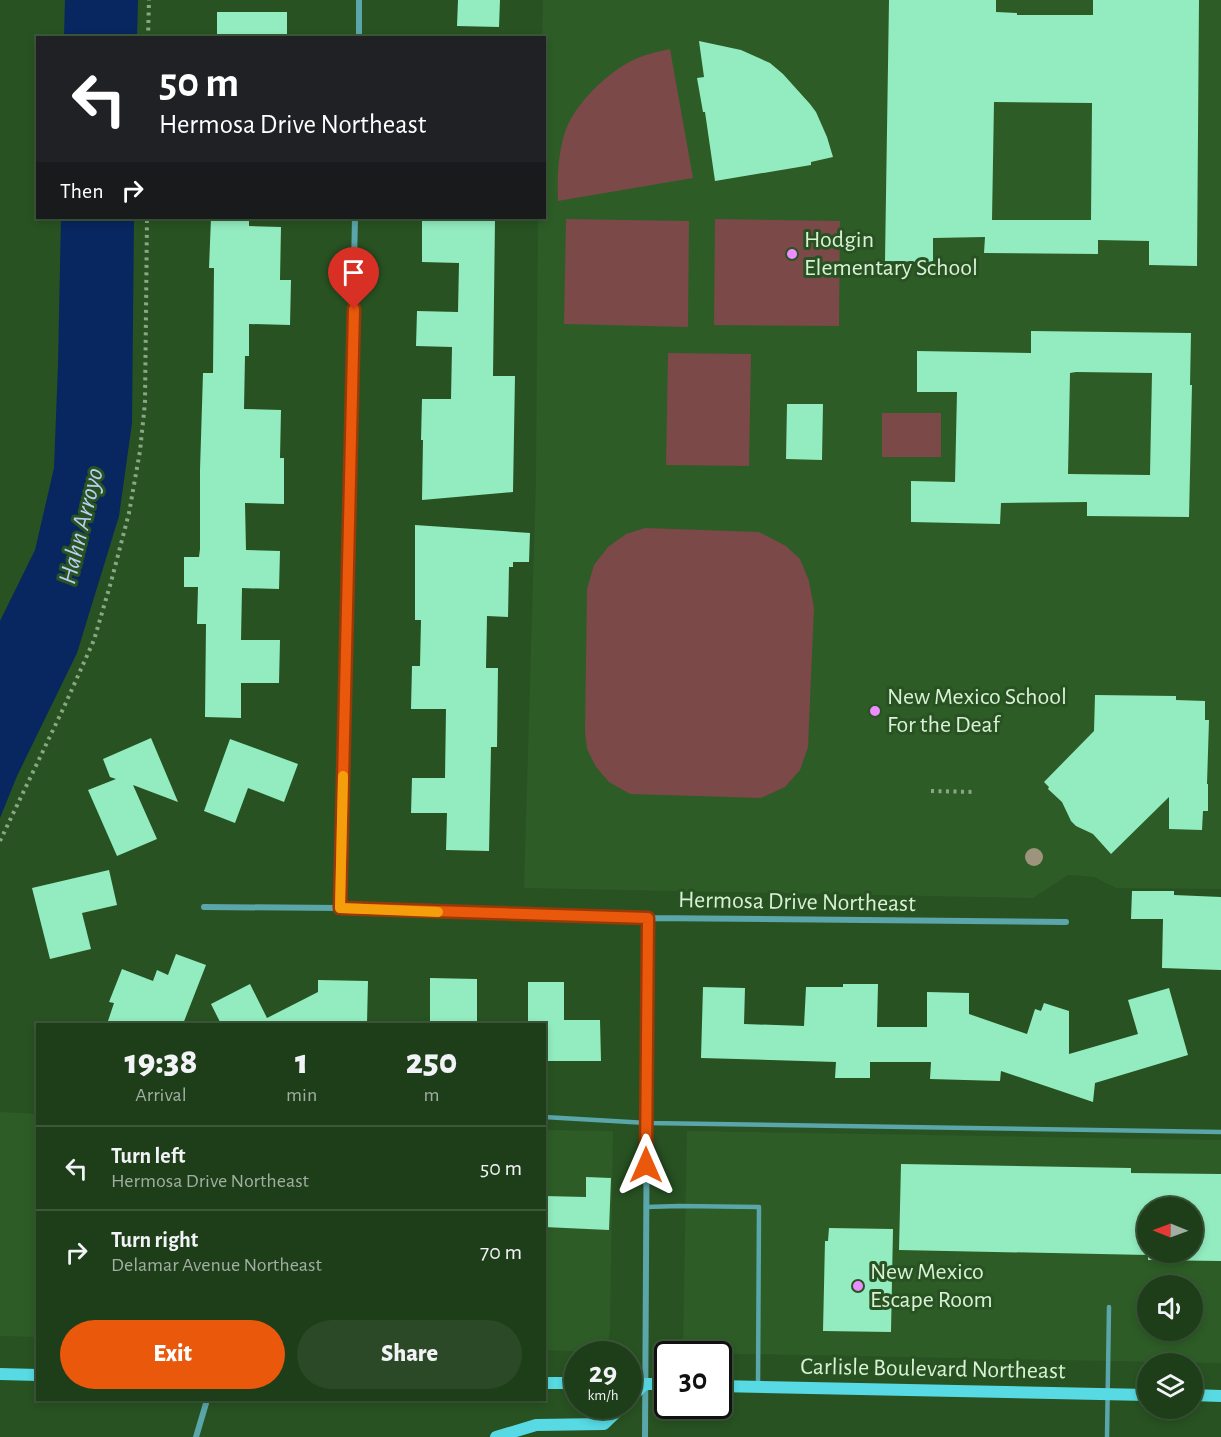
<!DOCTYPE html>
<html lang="en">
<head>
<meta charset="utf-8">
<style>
	body { margin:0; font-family:"Alegreya Sans",sans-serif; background:#2b4927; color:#f1f3f6; height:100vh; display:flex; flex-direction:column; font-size:22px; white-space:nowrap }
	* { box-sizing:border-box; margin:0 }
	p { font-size:20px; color:#a1aea2 }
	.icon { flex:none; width:33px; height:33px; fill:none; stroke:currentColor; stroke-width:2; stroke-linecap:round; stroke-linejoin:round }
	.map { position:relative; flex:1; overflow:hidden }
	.side { position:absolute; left:36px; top:1023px; width:510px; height:378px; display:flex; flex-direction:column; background:#1e3e1a; border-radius:0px; box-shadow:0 3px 9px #0003,0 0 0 2px #3c5739 }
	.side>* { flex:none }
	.top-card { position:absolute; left:36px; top:36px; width:510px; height:183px; border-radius:0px; box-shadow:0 3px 9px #0003,0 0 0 2px #3c5739; background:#202124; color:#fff; overflow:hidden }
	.needle { width:39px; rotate:271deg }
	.controls { position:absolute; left:1137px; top:1197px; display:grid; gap:12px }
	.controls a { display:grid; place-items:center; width:66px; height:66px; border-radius:50%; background:#1e3e1a; box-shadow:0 3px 9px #0003,0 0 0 2px #3c5739; font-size:30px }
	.speed { position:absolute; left:564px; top:1341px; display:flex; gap:12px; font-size:30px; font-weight:700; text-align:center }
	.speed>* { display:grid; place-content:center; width:78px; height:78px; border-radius:50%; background:#1e3e1a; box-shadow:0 3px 9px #0003,0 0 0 2px #3c5739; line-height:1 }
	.speed small { font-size:15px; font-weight:400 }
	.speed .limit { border:3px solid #111; border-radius:9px; background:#fff; color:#111 }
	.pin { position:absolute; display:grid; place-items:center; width:51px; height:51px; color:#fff; margin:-62px -26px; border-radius:50% 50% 50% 0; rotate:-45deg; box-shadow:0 0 6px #0007 }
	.pin .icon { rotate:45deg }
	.me { position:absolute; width:66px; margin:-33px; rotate:0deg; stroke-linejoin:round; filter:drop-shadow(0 0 4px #0008) }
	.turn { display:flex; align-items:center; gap:21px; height:126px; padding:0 24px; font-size:27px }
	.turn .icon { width:78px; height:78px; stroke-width:2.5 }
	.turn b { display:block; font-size:42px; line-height:51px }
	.then { display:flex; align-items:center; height:57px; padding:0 24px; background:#0003; gap:12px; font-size:22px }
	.eta { display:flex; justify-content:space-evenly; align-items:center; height:102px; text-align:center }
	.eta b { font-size:36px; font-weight:800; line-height:42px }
	.primary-button { display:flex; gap:12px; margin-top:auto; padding:12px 24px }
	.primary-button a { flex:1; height:69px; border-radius:36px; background:#ea580c; color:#fff; font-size:24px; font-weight:800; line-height:69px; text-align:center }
	.primary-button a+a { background:#2b4927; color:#f1f3f6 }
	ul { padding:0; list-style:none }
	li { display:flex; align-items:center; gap:18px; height:84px; padding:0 24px; border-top:2px solid #3c5739 }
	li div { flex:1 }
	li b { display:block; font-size:22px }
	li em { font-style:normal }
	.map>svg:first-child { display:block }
</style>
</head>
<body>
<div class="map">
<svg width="1221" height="1437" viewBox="0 0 1221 1437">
	<rect width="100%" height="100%" fill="#285222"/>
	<path fill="#2d5c26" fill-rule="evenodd" d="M 543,0 L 1221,0 L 1221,889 L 1116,888 L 1094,877 L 1068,875 L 1033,898 L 524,888 L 536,478 L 538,218 L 544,218 L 544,38 L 542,37 Z
		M 0,1112 L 37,1114 L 37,1337 L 0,1336 Z
		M 545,1130 L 613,1131 L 610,1331 L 608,1343 L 603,1348 L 593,1352 L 545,1350 Z
		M 687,1131 L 1221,1140 L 1221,1363 L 691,1353 L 683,1345 ZM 1148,1208 L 1192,1208 L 1192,1252 L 1148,1252 ZM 1148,1286 L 1192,1286 L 1192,1330 L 1148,1330 Z"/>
	<path fill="#7a4948" d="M 670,49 L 693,178 L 558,201 C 557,178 558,154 565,132 C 574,105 606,74 631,61 C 643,55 656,52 670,49 Z
		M 566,219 L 689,221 L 688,327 L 564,324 Z
		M 715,219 L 840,221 L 839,326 L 714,325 Z
		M 668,353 L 751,354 L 749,466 L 666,465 Z
		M 882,413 L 941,413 L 941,457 L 882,457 Z
		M 645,528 L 759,532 L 786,546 L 800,559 L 809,581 L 814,608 L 808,747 L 800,770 L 785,787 L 761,798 L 630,794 L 609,782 L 596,767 L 587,749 L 585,732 L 587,589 L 594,565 L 608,547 L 626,534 Z"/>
	<path fill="#08265f" d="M 65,0 L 138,0 L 137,37 L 64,37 Z
		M 61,218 L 134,218 L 132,423 L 119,516 L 77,653 L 17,776 L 0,818 L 0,621 L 35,550 L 54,468 L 58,365 Z"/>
	<path fill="#92ecbf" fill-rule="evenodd" d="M 458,0 L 500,0 L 499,27 L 457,26 Z
		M 889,0 L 996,0 L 996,12 L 1017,13 L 1017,15 L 1093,15 L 1093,0 L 1199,0 L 1197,266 L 1149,265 L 1149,241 L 1098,240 L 1098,254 L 984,253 L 985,237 L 933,238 L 933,262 L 885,261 ZM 994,102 L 1092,103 L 1091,220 L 992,220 Z
		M 217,12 L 287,12 L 287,38 L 217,38 Z
		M 699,41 L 741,50 L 770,63 L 783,74 L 810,104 L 816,112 L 827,137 L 833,157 L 811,162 L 811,165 L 715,181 L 705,112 L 703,112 L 697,78 L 704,77 Z
		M 211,218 L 249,218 L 249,226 L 281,227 L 280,280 L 291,280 L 290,325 L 249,324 L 249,356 L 245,356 L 244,409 L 281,410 L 280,458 L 284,458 L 284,504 L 245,503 L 246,550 L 280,551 L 279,589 L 242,588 L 241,640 L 280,640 L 279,683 L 241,683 L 241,718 L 205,717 L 206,624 L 197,624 L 198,587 L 184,587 L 184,557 L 199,557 L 200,549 L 200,470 L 203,373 L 213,373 L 214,268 L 209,268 Z
		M 422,219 L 495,220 L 493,376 L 515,376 L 513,492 L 422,500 L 423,440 L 421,440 L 422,399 L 451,399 L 452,347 L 416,346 L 417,311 L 458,312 L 459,263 L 422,262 Z
		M 1031,331 L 1191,333 L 1190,385 L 1192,385 L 1189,517 L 1087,516 L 1087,502 L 1001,503 L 1000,524 L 911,522 L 911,481 L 955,482 L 957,392 L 917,392 L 917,351 L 1031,353 ZM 1076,372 L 1152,373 L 1150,475 L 1068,474 L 1070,373 Z
		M 787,404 L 823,404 L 822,460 L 786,459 Z
		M 415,525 L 530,533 L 529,562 L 513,562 L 513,567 L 509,567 L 508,617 L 487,616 L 486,668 L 498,668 L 497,747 L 491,747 L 489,851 L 446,850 L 447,813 L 411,813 L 412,778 L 445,778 L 446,709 L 411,709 L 412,666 L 420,666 L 421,620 L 415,620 Z
		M 1095,695 L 1176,696 L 1176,700 L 1205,701 L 1205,720 L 1209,720 L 1207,784 L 1208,784 L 1208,811 L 1203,811 L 1202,830 L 1169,829 L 1169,797 L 1111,854 L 1093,834 L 1076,826 L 1071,821 L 1062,802 L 1048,789 L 1049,787 L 1044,782 L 1094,731 Z
		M 151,738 L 178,802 L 133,785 L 157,839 L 117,856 L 88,790 L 116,779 L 110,777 L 103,759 Z
		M 230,739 L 298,764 L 284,802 L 248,788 L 235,823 L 204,811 Z
		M 109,870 L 117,905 L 82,913 L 91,949 L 50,959 L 32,888 Z
		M 1132,891 L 1174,891 L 1174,895 L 1221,897 L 1221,970 L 1162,968 L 1163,919 L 1131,919 Z
		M 176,954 L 206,965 L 183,1024 L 107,1024 L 114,1003 L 109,1002 L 122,969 L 153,981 L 157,970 L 168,975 Z
		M 430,978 L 477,979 L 477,1024 L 430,1024 Z
		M 318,980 L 368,981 L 367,1024 L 221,1024 L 211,1004 L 250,984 L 267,1018 L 318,992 Z
		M 528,982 L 564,982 L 564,1020 L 600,1020 L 601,1061 L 544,1061 L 544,1024 L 528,1024 Z
		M 843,984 L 878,984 L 877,1027 L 927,1027 L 927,992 L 969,993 L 969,1014 L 1027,1034 L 1035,1009 L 1041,1011 L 1044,1003 L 1069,1011 L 1069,1054 L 1138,1034 L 1128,1000 L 1169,988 L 1188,1055 L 1095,1083 L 1093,1102 L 1001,1071 L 1000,1081 L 930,1079 L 931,1062 L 870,1062 L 870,1078 L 835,1078 L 836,1062 L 701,1058 L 703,987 L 745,988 L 744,1024 L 804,1026 L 806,987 L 843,987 Z
		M 901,1164 L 1131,1168 L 1131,1173 L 1221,1174 L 1221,1261 L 1148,1260 L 1148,1255 L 899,1250 ZM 1148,1208 L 1192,1208 L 1192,1252 L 1148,1252 Z
		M 586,1177 L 611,1178 L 609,1230 L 544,1227 L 544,1196 L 586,1197 Z
		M 829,1228 L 893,1229 L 891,1332 L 823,1331 L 825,1241 L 828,1241 Z"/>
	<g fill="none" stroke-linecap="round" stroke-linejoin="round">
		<path stroke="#88a884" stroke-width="4" stroke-dasharray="3 4.5" stroke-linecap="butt" d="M 148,38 L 149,0
			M 931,791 L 976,792
			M 0,841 L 64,707 L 94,640 L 111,582 L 129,513 L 140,451 L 145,403 L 147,218"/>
		<path stroke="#5aa6ab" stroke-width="4.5" d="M 544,1117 L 647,1123 L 1221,1132
			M 646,1207 L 679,1206 L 759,1207 L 758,1386
			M 1107,1437 L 1109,1307"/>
		<path stroke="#5aa6ab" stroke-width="6" d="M 359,38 L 359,0
			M 204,907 L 340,908 L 648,918 L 1066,922
			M 340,908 L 355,218
			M 196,1437 L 207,1400
			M 645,1437 L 648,918"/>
		<path stroke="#57dae3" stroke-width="12" d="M 0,1374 L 38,1375
			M 544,1383 L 578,1383
			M 628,1384 L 668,1384
			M 718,1386 L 1148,1395
			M 1192,1395 L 1221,1396
			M 628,1400 L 645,1384
			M 496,1437 L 536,1425 L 604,1424 L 623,1406"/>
	</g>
	<circle fill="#9c947d" cx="1034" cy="857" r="9"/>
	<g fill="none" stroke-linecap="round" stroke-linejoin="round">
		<g stroke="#983908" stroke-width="15">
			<path id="route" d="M 354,309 L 340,908 L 648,918 L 646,1165"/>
		</g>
		<use href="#route" stroke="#ea580c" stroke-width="10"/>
		<path stroke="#f59e0b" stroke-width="10" d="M 343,776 L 340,908 L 438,912"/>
	</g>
	<g fill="#eb8dfc" stroke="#285222" stroke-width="2">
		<circle cx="792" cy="254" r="6"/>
		<circle cx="875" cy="711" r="6"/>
		<circle cx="858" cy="1286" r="6"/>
	</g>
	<g text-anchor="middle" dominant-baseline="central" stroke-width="6" stroke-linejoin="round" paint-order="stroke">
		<g font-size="24" fill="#d9f1d6" stroke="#285222" text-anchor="start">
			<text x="804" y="240">Hodgin<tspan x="804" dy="28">Elementary School</tspan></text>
			<text x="887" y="697">New Mexico School<tspan x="887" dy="28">For the Deaf</tspan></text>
			<text x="870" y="1272">New Mexico<tspan x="870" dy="28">Escape Room</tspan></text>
		</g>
		<g font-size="24" fill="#d9f1d6" stroke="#285222">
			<text transform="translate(797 902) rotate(1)">Hermosa Drive Northeast</text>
			<text transform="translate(933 1369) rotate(1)">Carlisle Boulevard Northeast</text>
		</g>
		<g font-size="26" font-style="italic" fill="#b9cef2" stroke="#285222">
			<text transform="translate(81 526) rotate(-76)">Hahn Arroyo</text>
		</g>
	</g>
</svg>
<div class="controls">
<a><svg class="needle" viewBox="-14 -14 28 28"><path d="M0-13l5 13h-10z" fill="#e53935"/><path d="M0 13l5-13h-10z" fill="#a1aea2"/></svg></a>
<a><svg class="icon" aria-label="sound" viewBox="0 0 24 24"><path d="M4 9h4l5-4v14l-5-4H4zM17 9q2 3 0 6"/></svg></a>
<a><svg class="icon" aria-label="layers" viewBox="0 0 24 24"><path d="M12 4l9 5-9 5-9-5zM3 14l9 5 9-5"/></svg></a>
</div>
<div class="speed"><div>29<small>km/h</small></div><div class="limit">30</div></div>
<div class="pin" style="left:354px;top:309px;background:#d93025"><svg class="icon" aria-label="arrive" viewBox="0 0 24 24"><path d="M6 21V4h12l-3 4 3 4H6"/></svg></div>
<svg class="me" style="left:646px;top:1165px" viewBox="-20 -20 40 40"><path d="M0-17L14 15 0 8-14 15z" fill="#ea580c" stroke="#fff" stroke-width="4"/></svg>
<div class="top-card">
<div class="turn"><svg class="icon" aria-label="left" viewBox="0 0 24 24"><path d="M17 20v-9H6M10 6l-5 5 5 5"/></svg><div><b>50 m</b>Hermosa Drive Northeast</div></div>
<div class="then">Then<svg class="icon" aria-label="right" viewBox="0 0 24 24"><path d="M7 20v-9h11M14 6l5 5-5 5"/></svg></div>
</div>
<section class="side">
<div class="eta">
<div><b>19:38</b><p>Arrival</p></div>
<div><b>1</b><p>min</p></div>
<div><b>250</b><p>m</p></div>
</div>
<ul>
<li><svg class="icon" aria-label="left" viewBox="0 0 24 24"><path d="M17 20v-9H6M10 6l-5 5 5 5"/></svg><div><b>Turn left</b><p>Hermosa Drive Northeast</p></div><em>50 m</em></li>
<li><svg class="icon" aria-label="right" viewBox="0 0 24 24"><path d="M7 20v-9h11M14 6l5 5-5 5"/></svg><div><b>Turn right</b><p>Delamar Avenue Northeast</p></div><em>70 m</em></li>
</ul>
<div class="primary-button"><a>Exit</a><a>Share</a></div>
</section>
</div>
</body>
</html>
